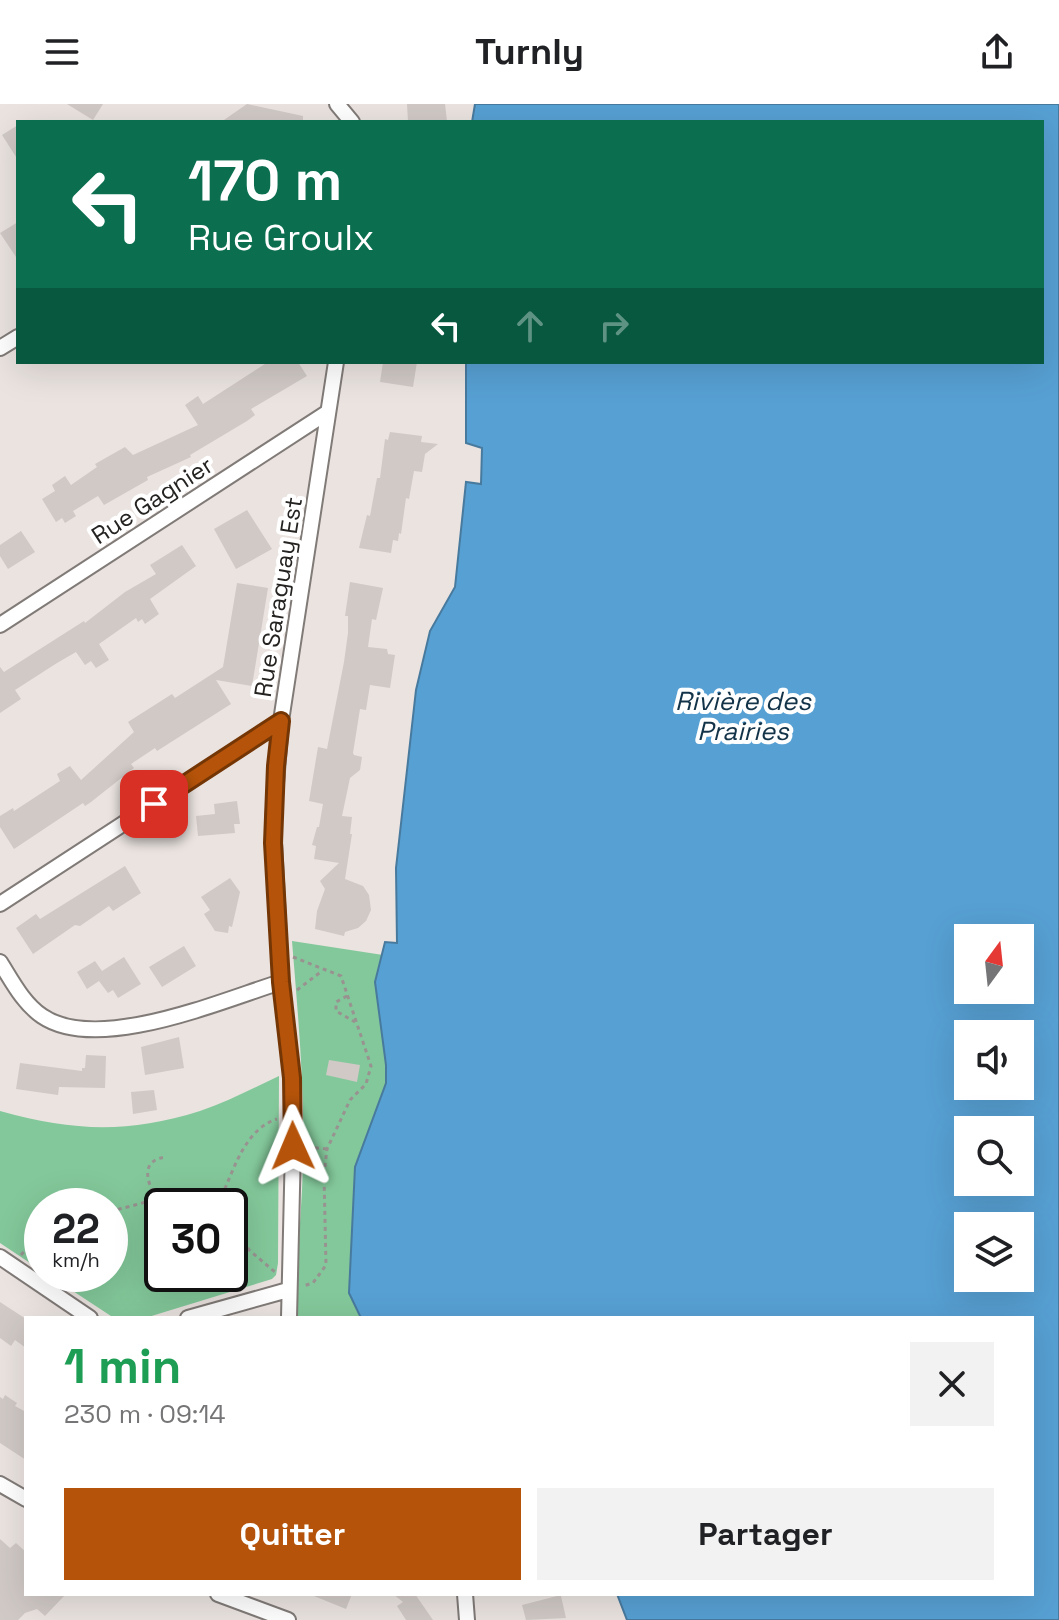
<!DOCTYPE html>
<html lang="fr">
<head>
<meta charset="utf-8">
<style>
	body { margin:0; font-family:"Space Grotesk",sans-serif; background:#f2f2f2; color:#202124; height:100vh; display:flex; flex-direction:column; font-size:30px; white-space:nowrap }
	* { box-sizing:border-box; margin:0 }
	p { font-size:26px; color:#757577 }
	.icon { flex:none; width:44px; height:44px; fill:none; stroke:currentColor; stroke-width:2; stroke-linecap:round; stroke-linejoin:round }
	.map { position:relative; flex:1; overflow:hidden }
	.sheet { position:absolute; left:24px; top:1212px; width:1010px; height:280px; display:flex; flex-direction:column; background:#fff; border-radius:0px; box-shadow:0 8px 32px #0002 }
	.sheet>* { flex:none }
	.hud { position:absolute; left:16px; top:16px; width:1028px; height:244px; border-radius:0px; box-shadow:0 8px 32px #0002; background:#0b6e4f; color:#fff; overflow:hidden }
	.needle { width:52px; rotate:15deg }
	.fabs { position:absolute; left:954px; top:820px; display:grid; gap:16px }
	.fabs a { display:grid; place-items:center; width:80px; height:80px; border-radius:0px; background:#fff; box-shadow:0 8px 32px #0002; font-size:40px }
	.speed { position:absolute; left:24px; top:1084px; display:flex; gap:16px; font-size:40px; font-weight:700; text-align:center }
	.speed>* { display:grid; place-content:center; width:104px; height:104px; border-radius:50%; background:#fff; box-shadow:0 8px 32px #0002; line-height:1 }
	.speed small { font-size:20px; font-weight:400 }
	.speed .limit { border:4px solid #111; border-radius:12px; background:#fff; color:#111 }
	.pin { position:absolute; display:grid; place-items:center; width:68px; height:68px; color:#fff; margin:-34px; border-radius:16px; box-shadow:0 4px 12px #0006 }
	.me { position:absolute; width:88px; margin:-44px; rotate:359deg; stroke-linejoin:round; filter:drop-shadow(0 0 6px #0008) }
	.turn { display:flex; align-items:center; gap:28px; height:168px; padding:0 40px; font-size:36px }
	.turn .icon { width:104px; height:104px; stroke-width:2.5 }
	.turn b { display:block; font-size:56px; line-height:68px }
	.lanes { display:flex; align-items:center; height:76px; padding:0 40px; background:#0003; justify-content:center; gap:40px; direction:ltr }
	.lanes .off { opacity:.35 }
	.round { display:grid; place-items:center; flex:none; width:84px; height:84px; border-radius:0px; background:#f2f2f2 }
	.summary { display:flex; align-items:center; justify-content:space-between; height:136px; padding:0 40px }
	h1 { font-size:48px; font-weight:600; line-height:60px; color:#1e9e55 }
	.action { display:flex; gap:16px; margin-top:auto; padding:16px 40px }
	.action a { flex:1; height:92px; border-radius:0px; background:#b45309; color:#fff; font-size:32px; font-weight:600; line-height:92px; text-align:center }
	.action a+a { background:#f2f2f2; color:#202124 }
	header { display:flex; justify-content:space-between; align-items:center; height:104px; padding:0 40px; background:#fff; font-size:36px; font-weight:600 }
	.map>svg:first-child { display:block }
</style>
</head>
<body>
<header><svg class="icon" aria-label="menu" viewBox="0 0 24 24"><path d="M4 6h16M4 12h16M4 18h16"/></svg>Turnly<svg class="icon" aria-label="share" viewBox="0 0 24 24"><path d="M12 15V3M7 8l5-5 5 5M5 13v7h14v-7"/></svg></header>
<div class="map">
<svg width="1059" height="1516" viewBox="0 0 1059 1516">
	<rect width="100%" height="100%" fill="#eae3e0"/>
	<path fill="#83c89a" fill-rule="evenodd" d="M 292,837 L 383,851 L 375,878 L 386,961 L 386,979 L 355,1063 L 349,1189 L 361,1214 L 297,1214 C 295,1162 302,1111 303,1060 C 305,985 298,911 292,837 Z
		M 279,972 L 278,1159 L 276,1171 L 272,1175 L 145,1214 L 114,1214 L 47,1170 L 110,1170 L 110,1102 L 42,1102 L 42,1167 L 0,1139 L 0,1007 C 73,1027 126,1030 200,1007 C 227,998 253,984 279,972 ZM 162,1102 L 230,1102 L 230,1170 L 162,1170 Z"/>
	<path fill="#57a0d3" stroke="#487a9e" stroke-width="2" fill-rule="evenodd" d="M 475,0 L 1059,0 L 1059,1516 L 627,1516 L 617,1490 L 1032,1490 L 1032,1214 L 361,1214 L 349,1189 L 355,1063 L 386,979 L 386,961 L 375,878 L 385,838 L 397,839 L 396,764 L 416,586 L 430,527 L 455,483 L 466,378 L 481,380 L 482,344 L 466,339 L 466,258 L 1042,258 L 1042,18 L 472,18 ZM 968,834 L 1020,834 L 1020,886 L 968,886 ZM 968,930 L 1020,930 L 1020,982 L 968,982 ZM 968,1026 L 1020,1026 L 1020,1078 L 968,1078 ZM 1020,1122 L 1020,1174 L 968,1174 L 968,1122 Z"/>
	<path fill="#d0c9c6" d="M 67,0 L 103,0 L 93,16 Z
		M 247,0 L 303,12 L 303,18 L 221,18 Z
		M 407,0 L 445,0 L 447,17 L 408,18 Z
		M 18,21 L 18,56 L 2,31 Z
		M 18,118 L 18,156 L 0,129 Z
		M 268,258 L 298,258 L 307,272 L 251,305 L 255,311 L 247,317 L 190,351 L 191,353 L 147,373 L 148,376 L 104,401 L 98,392 L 73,407 L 76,412 L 65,419 L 62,414 L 56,418 L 42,395 L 55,387 L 52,381 L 65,372 L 71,381 L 97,363 L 95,360 L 125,343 L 133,351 L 198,321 L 185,301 L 198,292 L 203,300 Z
		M 383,258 L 417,258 L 413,283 L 380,278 Z
		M 390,328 L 422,332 L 421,338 L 438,340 L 425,350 L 422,368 L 414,367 L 409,395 L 406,394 L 401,430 L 399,429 L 398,437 L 393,436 L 391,449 L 359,444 L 367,411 L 370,412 L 377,374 L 380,374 L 385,335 L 388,336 Z
		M 247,406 L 272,445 L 236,465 L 214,425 Z
		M 21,427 L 35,448 L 8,465 L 0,452 L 0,441 Z
		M 182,441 L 196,462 L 150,495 L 159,510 L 145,520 L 142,515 L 138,518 L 136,514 L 99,540 L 109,556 L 96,564 L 91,557 L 85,561 L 76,548 L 57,559 L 15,586 L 21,595 L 0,609 L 0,563 L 4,568 L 84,517 L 85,519 L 125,488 L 156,470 L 150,461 Z
		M 350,478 L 383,484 L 376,516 L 372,515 L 368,543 L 387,545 L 388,550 L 395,551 L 390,584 L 370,581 L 366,606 L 360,605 L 353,649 L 354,651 L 362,653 L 360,666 L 350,674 L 342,712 L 352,713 L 350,730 L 352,730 L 345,775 L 363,782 L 369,791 L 371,806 L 366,817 L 358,824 L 345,828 L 344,832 L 315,825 L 317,807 L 325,785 L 320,777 L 339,759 L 314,755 L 316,742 L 312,741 L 317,723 L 319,723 L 323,700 L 309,697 L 318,643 L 327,645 L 344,558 L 348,529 L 348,512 L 345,512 Z
		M 237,479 L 268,484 L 252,582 L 216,576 L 231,600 L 157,647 L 155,644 L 131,660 L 134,664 L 91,698 L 85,702 L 83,699 L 14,745 L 0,723 L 0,712 L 13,704 L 14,707 L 60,677 L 57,670 L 70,662 L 81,676 L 134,628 L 128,618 L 172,590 L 175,594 L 223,563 Z
		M 237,697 L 240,720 L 234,720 L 235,729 L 198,732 L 196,712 L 215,710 L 214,700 Z
		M 125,762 L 141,789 L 113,807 L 109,802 L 80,822 L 75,821 L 33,850 L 16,824 L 36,810 L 40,815 Z
		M 230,774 L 240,788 L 232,823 L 229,822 L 228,829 L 215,827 L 204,810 L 210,806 L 201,793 Z
		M 184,842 L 196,862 L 162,883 L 149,863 Z
		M 124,853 L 141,880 L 118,894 L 113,886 L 108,889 L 99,877 L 87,885 L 77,868 L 95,857 L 102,867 Z
		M 179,933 L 184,964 L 145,971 L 141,943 Z
		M 86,951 L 106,952 L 105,984 L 59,983 L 58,991 L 16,985 L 20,959 L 82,967 L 82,964 L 85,964 Z
		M 329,956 L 360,961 L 357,978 L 326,971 Z
		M 154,986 L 157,1006 L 133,1010 L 131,988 Z
		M 0,1198 L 26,1215 L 26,1244 L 15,1236 L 11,1242 L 0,1234 Z
		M 5,1291 L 17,1299 L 15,1302 L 26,1308 L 26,1356 L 0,1339 L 0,1293 L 3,1295 Z
		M 0,1435 L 10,1444 L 16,1439 L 26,1448 L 26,1490 L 66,1490 L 45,1512 L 37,1505 L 25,1509 L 18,1516 L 0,1516 Z
		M 309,1490 L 352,1490 L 346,1505 Z
		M 393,1490 L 415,1490 L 433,1516 L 406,1516 L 397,1502 L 403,1498 Z
		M 557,1492 L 561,1492 L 566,1514 L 526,1516 L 522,1501 Z"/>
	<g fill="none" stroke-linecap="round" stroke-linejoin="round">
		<g stroke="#817b78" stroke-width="18">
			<path id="minor" d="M 337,0 L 352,18
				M 0,244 L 18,233
				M 0,521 L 328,308
				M 0,800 L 281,617
				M 0,858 C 12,877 23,899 42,912 C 98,950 220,897 281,878
				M 0,1153 L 90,1214
				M 188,1214 L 288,1186
				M 289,1214 L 293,1042 L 292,974 L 281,878 L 273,717 L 281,617 L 336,258
				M 0,1380 L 26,1395
				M 218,1490 L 288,1516
				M 465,1490 L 467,1516"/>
		</g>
		<path stroke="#989391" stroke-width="3" stroke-dasharray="4 4" stroke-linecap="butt" d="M 293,853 L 341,872 L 371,962 L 366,980 L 350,996 L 327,1045 L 324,1071 L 326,1161 L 313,1179 L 303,1182
			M 297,886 L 322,867
			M 347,892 L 336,898 L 336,907 L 355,918
			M 307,1043 L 327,1045
			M 223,1089 L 228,1102
			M 157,1095 C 146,1078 140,1055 167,1053
			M 110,1107 C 147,1100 184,1082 223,1089 C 235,1062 246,1025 277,1015
			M 230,1108 L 249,1146 L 275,1168
			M 21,1151 L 42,1127"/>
		<use href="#minor" stroke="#fff" stroke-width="14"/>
	</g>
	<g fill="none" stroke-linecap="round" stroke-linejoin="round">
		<g stroke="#753606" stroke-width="20">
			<path id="route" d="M 154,700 L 281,617 L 276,662 L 273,739 L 281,878 L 292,974 L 293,1042"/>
		</g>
		<use href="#route" stroke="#b45309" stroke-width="14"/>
	</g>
	<g text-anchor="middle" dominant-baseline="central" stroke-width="8" stroke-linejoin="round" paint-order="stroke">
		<g font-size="24" fill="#252321" stroke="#fff">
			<text transform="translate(152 396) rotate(-33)">Rue Gagnier</text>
			<text transform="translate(278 493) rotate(-81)">Rue Saraguay Est</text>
		</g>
		<g font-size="26" font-style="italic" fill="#133349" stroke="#fff">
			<text x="743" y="597">Rivière des<tspan x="743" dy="30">Prairies</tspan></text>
		</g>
	</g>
</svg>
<div class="fabs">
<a><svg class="needle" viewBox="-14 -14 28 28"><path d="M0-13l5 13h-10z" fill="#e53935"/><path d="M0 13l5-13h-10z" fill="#757577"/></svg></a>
<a><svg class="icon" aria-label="sound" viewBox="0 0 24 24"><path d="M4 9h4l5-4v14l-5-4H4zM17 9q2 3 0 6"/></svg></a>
<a><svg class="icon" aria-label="search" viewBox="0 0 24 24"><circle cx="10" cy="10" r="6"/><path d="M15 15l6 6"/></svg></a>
<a><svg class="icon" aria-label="layers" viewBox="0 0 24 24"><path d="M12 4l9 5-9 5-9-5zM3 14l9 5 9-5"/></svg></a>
</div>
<div class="speed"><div>22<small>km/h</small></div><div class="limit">30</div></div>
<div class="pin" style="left:154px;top:700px;background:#d93025"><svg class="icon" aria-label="arrive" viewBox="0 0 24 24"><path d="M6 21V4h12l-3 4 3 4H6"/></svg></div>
<svg class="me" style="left:293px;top:1042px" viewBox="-20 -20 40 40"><path d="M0-17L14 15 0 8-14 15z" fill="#b45309" stroke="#fff" stroke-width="4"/></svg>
<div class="hud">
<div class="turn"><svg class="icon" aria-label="left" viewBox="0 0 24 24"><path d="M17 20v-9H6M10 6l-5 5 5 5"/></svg><div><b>170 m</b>Rue Groulx</div></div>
<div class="lanes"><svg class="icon" aria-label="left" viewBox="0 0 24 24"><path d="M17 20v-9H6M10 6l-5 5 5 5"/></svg><svg class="icon off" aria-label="ahead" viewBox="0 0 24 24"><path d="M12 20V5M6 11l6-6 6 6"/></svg><svg class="icon off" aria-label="right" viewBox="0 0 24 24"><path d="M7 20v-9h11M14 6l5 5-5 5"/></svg></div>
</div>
<section class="sheet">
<div class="summary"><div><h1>1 min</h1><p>230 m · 09:14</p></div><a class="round"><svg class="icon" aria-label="close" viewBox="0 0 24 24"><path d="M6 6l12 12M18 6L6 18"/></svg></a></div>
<div class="action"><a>Quitter</a><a>Partager</a></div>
</section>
</div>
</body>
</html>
